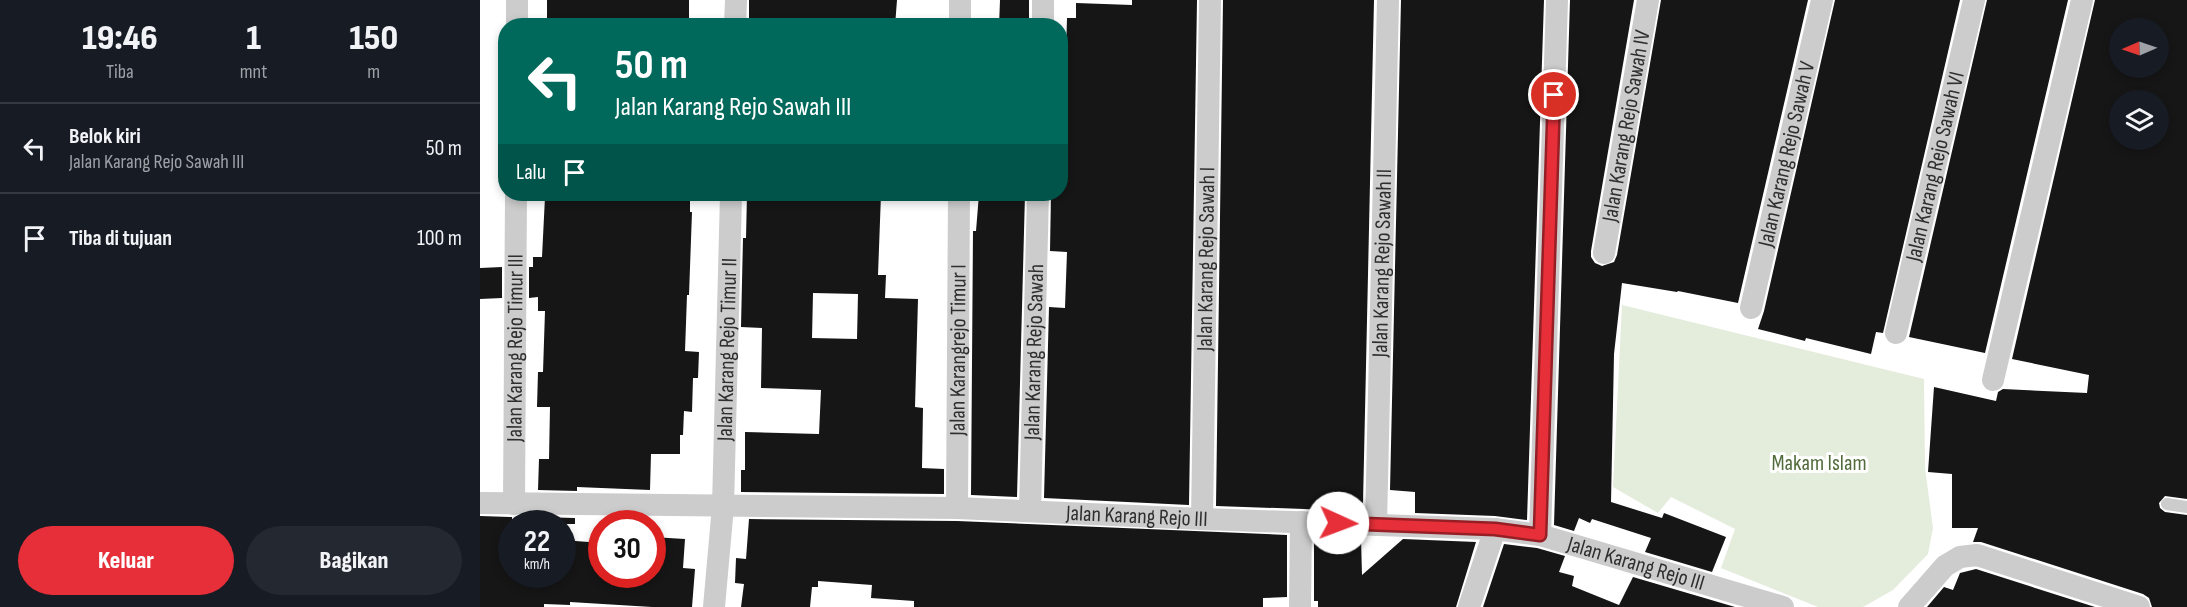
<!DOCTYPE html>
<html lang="id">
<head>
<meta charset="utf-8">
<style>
	body { margin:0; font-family:"Sofia Sans Condensed",sans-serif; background:#242831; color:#f1f3f6; height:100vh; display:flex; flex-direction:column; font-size:22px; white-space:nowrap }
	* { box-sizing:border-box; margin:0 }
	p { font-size:20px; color:#9ea1a6 }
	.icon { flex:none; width:33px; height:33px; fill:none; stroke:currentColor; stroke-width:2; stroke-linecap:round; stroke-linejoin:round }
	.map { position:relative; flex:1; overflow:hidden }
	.panel { display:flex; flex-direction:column; background:#171b24; width:480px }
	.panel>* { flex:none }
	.guide { position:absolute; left:18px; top:18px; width:570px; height:183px; border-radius:24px; box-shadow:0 3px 9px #0003; background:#00695c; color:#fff; overflow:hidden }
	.needle { width:39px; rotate:268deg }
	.buttons { position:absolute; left:1629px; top:18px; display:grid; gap:12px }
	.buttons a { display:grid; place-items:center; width:60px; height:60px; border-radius:50%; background:#171b24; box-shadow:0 3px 9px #0003; font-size:30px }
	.speed { position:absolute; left:18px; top:510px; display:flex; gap:12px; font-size:30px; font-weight:700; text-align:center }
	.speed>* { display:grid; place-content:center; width:78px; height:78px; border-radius:50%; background:#171b24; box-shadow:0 3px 9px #0003; line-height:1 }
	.speed small { font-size:15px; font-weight:400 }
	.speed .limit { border:9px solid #d22; background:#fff; color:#111 }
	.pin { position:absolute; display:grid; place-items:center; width:51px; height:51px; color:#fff; margin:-26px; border:3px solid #fff; border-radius:50%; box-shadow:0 2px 6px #0007 }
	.me { position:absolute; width:66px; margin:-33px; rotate:92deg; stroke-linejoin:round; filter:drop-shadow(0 0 4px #0008) }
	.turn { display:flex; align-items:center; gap:21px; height:126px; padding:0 18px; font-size:27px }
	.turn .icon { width:78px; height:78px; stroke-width:2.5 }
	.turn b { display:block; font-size:42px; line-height:51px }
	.then { display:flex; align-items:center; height:57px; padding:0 18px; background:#0003; gap:12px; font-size:22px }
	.eta { display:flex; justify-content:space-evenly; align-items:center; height:102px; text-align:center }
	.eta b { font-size:36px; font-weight:800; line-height:42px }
	.button { display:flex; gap:12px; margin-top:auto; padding:12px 18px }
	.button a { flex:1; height:69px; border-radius:36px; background:#e72f39; color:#fff; font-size:24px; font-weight:800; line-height:69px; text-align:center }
	.button a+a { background:#242831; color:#f1f3f6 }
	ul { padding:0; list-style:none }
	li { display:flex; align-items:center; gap:18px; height:90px; padding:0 18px; border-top:2px solid #363941 }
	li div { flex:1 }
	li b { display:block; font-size:22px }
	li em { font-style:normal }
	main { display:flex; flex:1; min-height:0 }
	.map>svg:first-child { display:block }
</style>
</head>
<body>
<main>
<section class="panel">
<div class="eta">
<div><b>19:46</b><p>Tiba</p></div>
<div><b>1</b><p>mnt</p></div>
<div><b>150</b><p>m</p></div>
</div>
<ul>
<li><svg class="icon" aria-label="left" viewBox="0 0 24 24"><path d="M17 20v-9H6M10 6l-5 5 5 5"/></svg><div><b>Belok kiri</b><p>Jalan Karang Rejo Sawah III</p></div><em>50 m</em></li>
<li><svg class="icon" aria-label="arrive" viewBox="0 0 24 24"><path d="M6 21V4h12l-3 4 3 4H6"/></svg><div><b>Tiba di tujuan</b></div><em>100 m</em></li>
</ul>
<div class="button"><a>Keluar</a><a>Bagikan</a></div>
</section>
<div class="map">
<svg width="1707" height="607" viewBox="0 0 1707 607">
	<rect width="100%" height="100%" fill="#fff"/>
	<path fill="#e4ecdc" d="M 1142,305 L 1444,379 L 1445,468 L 1453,528 L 1448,554 L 1413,590 L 1383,607 L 1338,607 L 1241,568 L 1255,529 L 1191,497 L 1178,513 L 1133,487 Z"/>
	<path fill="#161616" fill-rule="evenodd" d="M 67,0 L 209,0 L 209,26 L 67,26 Z
		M 269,0 L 417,0 L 415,26 L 362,26 L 362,23 L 269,20 Z
		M 520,0 L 549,0 L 549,26 L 519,26 Z
		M 652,0 L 717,0 L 709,505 L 564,498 L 569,307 L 585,308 L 587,252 L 570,251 L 571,194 L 580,194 L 580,87 L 585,87 L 587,18 L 596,18 L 596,3 L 652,5 Z
		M 743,0 L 894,0 L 883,503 L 881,502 L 881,511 L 736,506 Z
		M 921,0 L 1064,0 L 1047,520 L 1015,516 L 935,513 L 935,492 L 910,490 Z
		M 1090,0 L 1154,0 L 1111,251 L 1111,257 L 1115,263 L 1122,266 L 1134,262 L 1137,255 L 1181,0 L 1328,0 L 1258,303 L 1198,291 L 1197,292 L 1142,283 L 1134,354 L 1131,502 L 1182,518 L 1184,513 L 1246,537 L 1232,572 L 1165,552 L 1171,538 L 1112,519 L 1110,523 L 1099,518 L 1094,531 L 1074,525 Z
		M 1355,0 L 1480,0 L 1403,333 L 1396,332 L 1391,354 L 1326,338 L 1325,341 L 1278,329 L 1284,311 Z
		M 1507,0 L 1588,0 L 1505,353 L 1429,337 Z
		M 1615,0 L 1707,0 L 1707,499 L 1685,496 L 1679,503 L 1680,508 L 1685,512 L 1707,515 L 1707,607 L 1672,607 L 1669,598 L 1663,594 L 1501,542 L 1493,542 L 1498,528 L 1472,528 L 1472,474 L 1448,472 L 1454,387 L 1516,401 L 1518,392 L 1523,389 L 1607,393 L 1609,375 L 1532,359 ZM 1640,28 L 1678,28 L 1678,68 L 1640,68 ZM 1640,100 L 1678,100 L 1678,140 L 1640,140 Z
		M 161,194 L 210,194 L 210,212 L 212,212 L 209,295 L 207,295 L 205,351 L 219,352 L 218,378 L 213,378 L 212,412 L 204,411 L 203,435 L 200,435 L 200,454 L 171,454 L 170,490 L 97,487 L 97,491 L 58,490 L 59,459 L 69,459 L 70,407 L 57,407 L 58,372 L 63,372 L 65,311 L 58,311 L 58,297 L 49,298 L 49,267 L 53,267 L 53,257 L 62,257 L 65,197 L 100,198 L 100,196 L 161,197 Z
		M 267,194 L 401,194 L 398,275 L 406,275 L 405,298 L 438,299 L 435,407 L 443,408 L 442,468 L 464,469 L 464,494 L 261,492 L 261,470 L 265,470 L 265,432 L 339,434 L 341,390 L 281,388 L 282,328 L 261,327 L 263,238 L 266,238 ZM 333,293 L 378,294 L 377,339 L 332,338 Z
		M 499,194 L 545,194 L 537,497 L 491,495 L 493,231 L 496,231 Z
		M 22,267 L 22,298 L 0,299 L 0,268 Z
		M 0,516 L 32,517 L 32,574 L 82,574 L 82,540 L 122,543 L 122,574 L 172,574 L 172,537 L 205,539 L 203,568 L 215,569 L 212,607 L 172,607 L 90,602 L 90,605 L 64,604 L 64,607 L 0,607 Z
		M 57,517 L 95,518 L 95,524 L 57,524 Z
		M 269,519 L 477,521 L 807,535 L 807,597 L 783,598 L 783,607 L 434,607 L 434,601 L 391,598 L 392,585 L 338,581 L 338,587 L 332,587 L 330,607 L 261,607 L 264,584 L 255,583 L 256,558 L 266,559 Z
		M 834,536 L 881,538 L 882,575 L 923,539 L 996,542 L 976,607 L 838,607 L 838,601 L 834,601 Z
		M 1024,544 L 1057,548 L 1085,556 L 1079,572 L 1094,576 L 1092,586 L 1139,605 L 1153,577 L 1255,607 L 1003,607 Z
		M 1496,569 L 1615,607 L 1447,607 L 1464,587 L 1473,590 L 1480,573 Z"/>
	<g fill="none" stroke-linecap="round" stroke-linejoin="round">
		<path stroke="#ccc" stroke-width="12" d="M 1687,504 L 1707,507"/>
		<g stroke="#ccc" stroke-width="22">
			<path d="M 37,26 L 37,0"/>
			<path d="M 255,26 L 256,0"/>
			<path d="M 480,26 L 480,0"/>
			<path d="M 563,26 L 563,0"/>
			<path id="s1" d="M 1124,253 L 1168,0"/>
			<path id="s2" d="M 1271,308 L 1342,0"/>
			<path id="s3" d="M 1416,333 L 1494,0"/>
			<path d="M 1513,380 L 1602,0"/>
			<path id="s4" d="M 0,503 L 477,508 L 722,519 L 1015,529 L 1060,535 L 1303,607"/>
			<path id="s5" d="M 34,504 L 36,194"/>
			<path id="s6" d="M 477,508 L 479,194"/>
			<path id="s7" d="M 550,511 L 558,194"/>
			<path id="s8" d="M 722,519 L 730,0"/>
			<path id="s9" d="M 896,525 L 908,0"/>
			<path d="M 1060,535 L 1077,0"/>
			<path id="s10" d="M 234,607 L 243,506 L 251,194"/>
			<path d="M 820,607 L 821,522"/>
			<path d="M 989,607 L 1015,529"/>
			<path d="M 1429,607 L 1465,566 L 1480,557 L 1497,555 L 1659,607"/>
		</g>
	</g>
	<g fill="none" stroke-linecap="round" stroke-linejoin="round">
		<g stroke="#961f25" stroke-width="15">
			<path id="route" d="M 858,523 L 1015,529 L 1060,535 L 1074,95"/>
		</g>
		<use href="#route" stroke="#e72f39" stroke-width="10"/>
	</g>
	<g text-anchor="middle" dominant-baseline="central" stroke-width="6" stroke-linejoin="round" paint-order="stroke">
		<g font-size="22" fill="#2f2f2f" stroke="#fff">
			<text stroke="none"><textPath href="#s1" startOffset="129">Jalan Karang Rejo Sawah IV</textPath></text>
			<text stroke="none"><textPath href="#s2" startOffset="158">Jalan Karang Rejo Sawah V</textPath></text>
			<text stroke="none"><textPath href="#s3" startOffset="171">Jalan Karang Rejo Sawah VI</textPath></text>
			<text stroke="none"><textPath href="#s8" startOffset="260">Jalan Karang Rejo Sawah I</textPath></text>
			<text stroke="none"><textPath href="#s9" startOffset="262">Jalan Karang Rejo Sawah II</textPath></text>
			<text stroke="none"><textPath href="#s5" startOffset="156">Jalan Karang Rejo Timur III</textPath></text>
			<text stroke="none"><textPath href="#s10" startOffset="258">Jalan Karang Rejo Timur II</textPath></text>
			<text stroke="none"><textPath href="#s6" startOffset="158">Jalan Karangrejo Timur I</textPath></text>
			<text stroke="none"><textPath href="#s7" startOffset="159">Jalan Karang Rejo Sawah</textPath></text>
			<text stroke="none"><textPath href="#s4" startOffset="657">Jalan Karang Rejo III</textPath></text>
			<text stroke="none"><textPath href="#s4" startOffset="1161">Jalan Karang Rejo III</textPath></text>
		</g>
		<g font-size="22" fill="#516b3b" stroke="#fff">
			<text x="1339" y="463">Makam Islam</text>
		</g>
	</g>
</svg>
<div class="buttons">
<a><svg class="needle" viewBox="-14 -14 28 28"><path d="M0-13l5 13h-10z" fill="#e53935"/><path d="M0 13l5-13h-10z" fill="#9ea1a6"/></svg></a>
<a><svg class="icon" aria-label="layers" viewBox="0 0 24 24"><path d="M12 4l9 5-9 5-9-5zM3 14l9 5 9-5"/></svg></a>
</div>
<div class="speed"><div>22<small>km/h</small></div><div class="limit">30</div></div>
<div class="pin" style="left:1074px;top:95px;background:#d93025"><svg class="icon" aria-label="arrive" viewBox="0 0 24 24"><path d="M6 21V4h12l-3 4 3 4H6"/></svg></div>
<svg class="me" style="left:858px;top:523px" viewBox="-20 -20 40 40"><circle r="19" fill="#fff"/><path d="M0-13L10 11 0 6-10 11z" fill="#e72f39"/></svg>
<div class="guide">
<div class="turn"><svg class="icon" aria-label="left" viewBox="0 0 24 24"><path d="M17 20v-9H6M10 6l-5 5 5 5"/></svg><div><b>50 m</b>Jalan Karang Rejo Sawah III</div></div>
<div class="then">Lalu<svg class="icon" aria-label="arrive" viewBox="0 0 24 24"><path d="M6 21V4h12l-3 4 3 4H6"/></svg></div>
</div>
</div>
</main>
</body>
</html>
